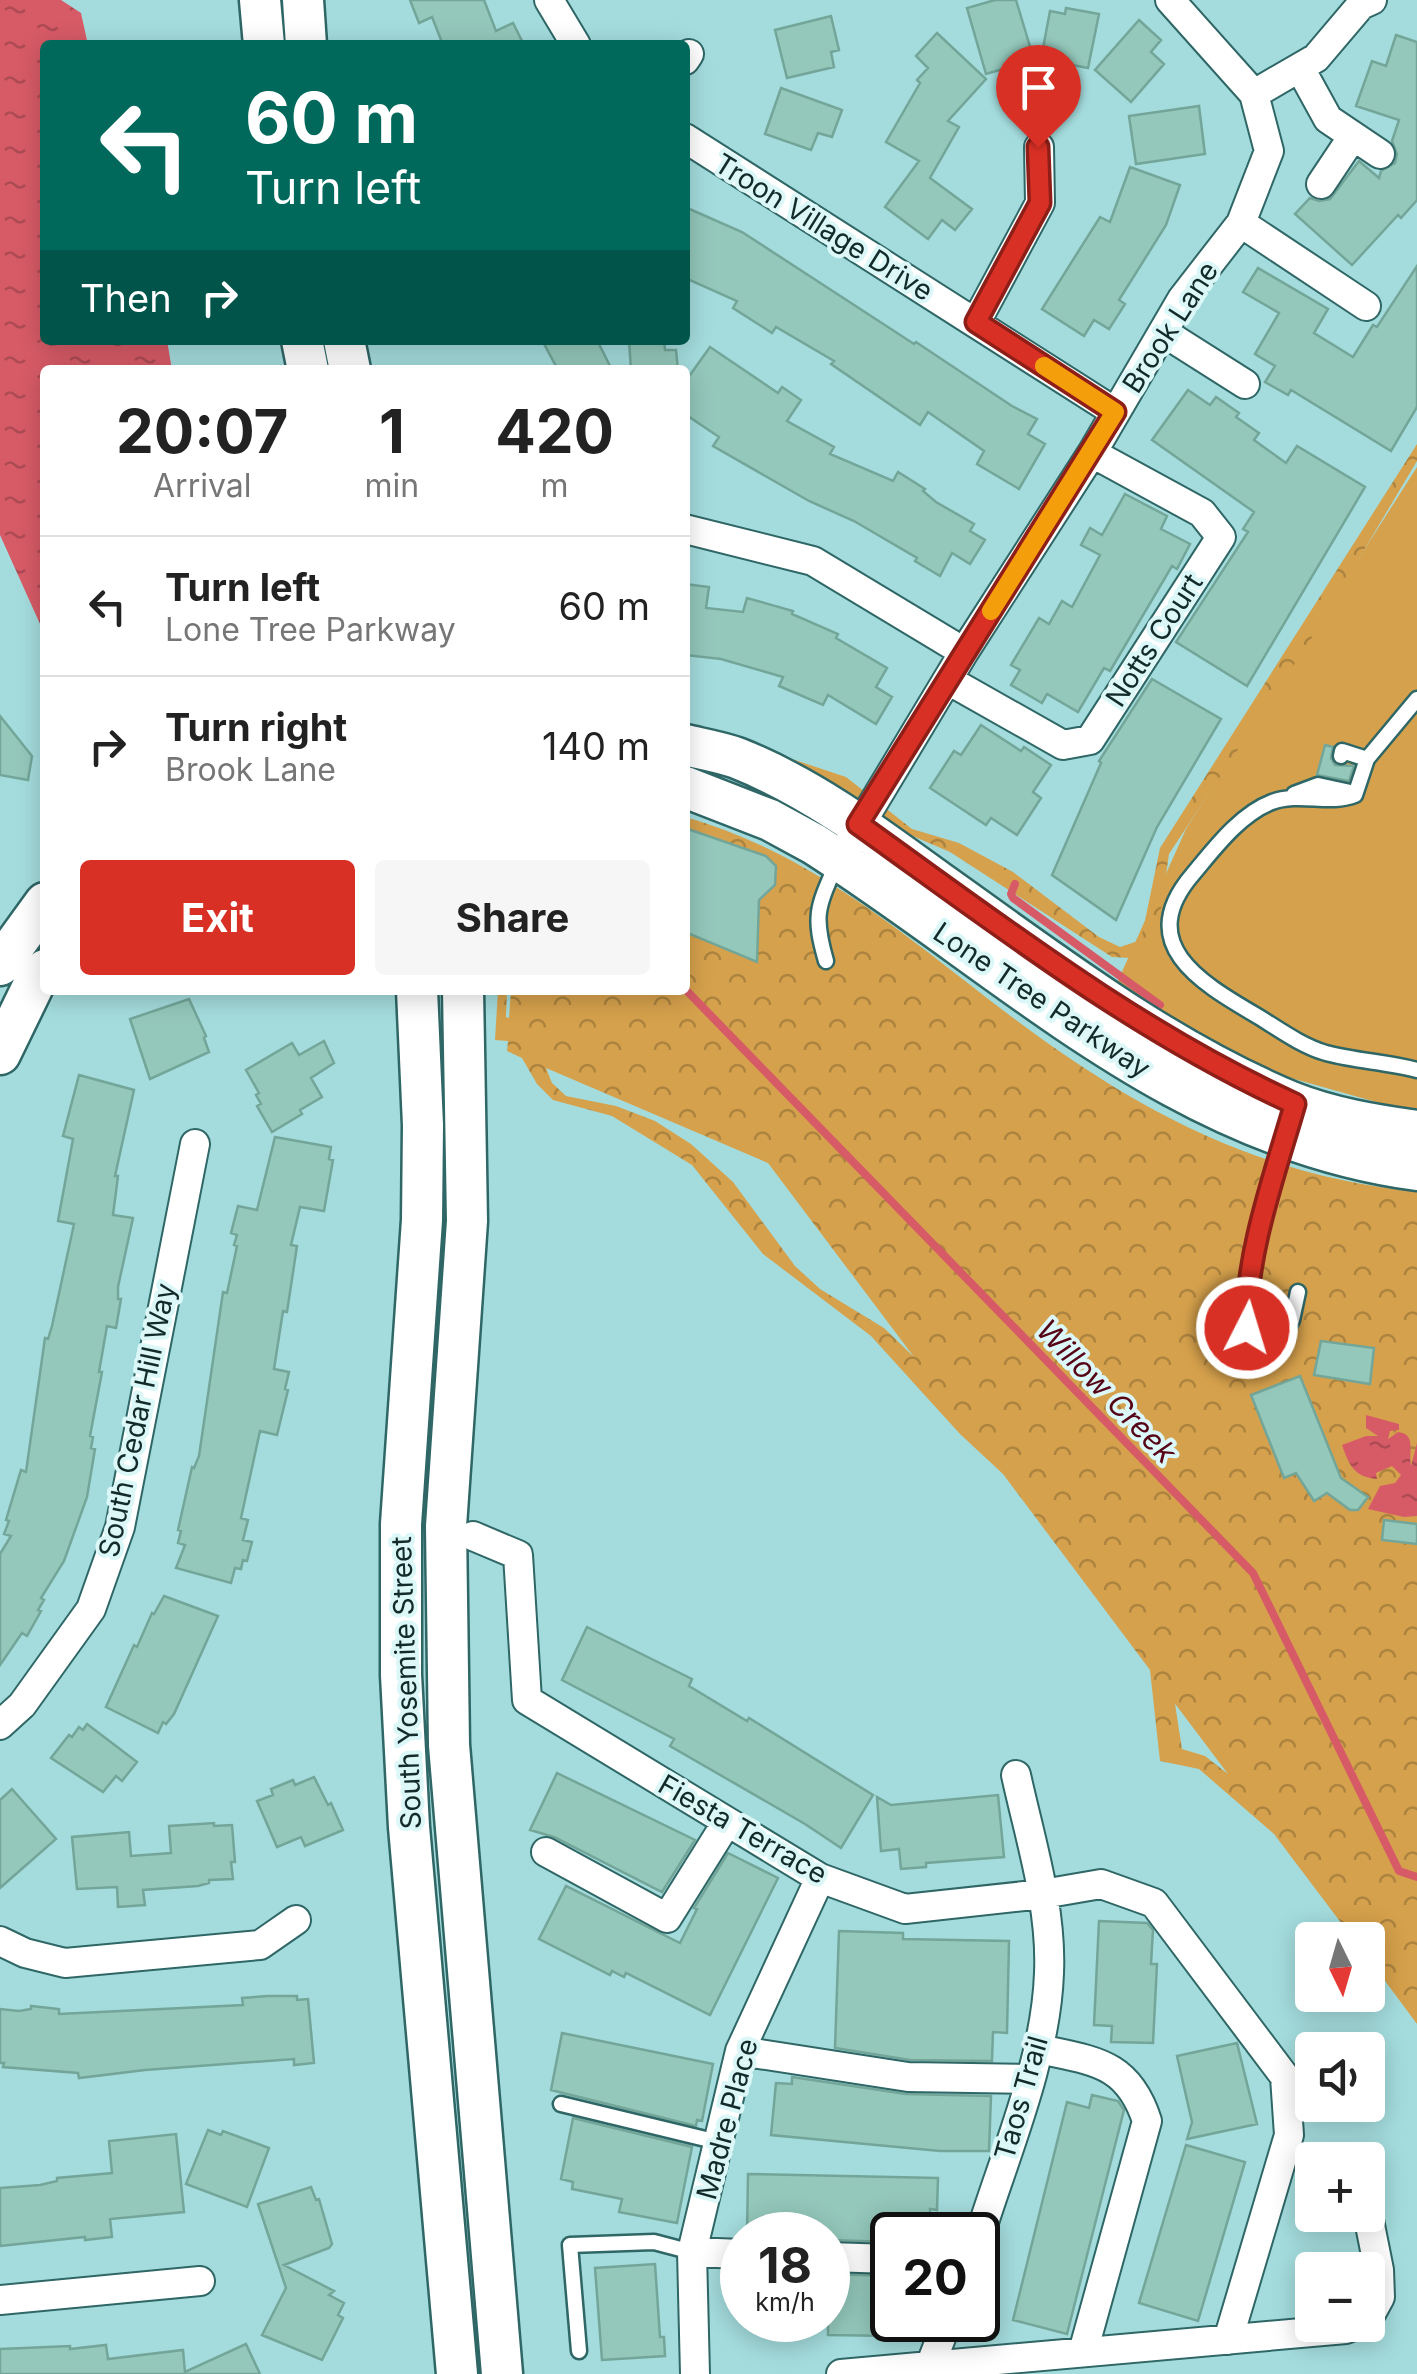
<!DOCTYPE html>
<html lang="en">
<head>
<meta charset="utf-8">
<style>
	body { margin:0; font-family:Inter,sans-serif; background:#f6f6f6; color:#222; height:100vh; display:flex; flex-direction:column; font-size:38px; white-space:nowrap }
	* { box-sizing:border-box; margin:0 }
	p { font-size:32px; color:#767676 }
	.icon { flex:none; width:55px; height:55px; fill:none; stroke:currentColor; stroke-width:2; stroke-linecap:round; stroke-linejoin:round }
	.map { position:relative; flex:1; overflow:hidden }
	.drawer { position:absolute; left:40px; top:365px; width:650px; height:630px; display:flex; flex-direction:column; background:#fff; border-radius:10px; box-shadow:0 5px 25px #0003 }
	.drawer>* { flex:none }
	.guide { position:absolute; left:40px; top:40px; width:650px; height:305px; border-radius:10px; box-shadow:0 5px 25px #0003; background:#00695c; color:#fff; overflow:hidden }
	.needle { width:65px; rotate:175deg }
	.buttons { position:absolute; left:1295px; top:1922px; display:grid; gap:20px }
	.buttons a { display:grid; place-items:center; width:90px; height:90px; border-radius:10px; background:#fff; box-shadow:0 5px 25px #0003; font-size:50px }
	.speed { position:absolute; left:720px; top:2212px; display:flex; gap:20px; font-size:50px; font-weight:700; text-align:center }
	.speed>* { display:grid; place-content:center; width:130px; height:130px; border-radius:50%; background:#fff; box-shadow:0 5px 25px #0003; line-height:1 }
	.speed small { font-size:25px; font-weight:400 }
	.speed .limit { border:5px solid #111; border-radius:15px; background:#fff; color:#111 }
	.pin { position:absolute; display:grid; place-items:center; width:85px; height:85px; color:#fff; margin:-102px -42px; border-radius:50% 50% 50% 0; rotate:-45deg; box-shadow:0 0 10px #0007 }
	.pin .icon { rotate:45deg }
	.me { position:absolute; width:110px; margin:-55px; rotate:5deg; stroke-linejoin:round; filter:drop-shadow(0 0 8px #0008) }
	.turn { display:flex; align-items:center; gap:35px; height:210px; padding:0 40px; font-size:45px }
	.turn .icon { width:130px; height:130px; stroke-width:2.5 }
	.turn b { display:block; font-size:70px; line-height:85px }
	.then { display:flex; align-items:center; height:95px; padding:0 40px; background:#0003; gap:20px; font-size:38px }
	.eta { display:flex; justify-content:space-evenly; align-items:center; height:170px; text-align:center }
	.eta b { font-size:60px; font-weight:700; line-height:70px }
	.cta { display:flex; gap:20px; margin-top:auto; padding:20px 40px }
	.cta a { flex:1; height:115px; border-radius:10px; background:#d93025; color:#fff; font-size:40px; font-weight:700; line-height:115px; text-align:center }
	.cta a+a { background:#f6f6f6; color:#222 }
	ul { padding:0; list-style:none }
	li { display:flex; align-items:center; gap:30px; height:140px; padding:0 40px; border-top:2px solid #e0e0e0 }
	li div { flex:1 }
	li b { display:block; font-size:38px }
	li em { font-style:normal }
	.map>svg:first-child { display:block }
</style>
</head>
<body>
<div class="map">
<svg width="1417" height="2374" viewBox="0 0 1417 2374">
	<defs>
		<pattern id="park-crowns" width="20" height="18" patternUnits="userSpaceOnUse" patternTransform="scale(2.5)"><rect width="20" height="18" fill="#d6a14c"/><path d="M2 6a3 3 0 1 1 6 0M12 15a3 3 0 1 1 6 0" fill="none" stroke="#ac833f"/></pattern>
		<pattern id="water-ripples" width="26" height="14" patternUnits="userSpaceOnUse" patternTransform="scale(2.5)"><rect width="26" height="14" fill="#d75b67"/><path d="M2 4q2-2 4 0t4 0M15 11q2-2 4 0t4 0" fill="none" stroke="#ad4b55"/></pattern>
	</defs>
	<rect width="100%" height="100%" fill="#a4dcdd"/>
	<path fill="#d6a14c" d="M 1417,467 L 1417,1110 L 1401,1109 L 1273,1073 L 1188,1029 L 1117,983 L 1186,829 Z"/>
	<path fill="url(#park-crowns)" fill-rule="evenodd" d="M 1417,444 L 1417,461 L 1311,639 L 1169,854 L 1157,937 L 1149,959 L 1112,957 L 950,852 L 887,825 L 699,728 L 846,777 L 912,829 L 959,843 L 1013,872 L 1099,937 L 1120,947 L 1141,940 L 1160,848 Z
		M 685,817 C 807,851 902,933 1000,1008 C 1130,1107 1252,1175 1417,1192 L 1417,2024 L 1368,1958 L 1368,1940 L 1354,1940 L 1274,1834 L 1199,1769 L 1160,1761 L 1150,1670 L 1003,1474 L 960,1434 L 871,1336 L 763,1254 L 692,1165 L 612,1116 L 553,1100 L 537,1084 L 522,1058 L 507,1051 L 508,1041 L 495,1040 L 498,990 L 507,990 L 506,1017 L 509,1018 L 511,990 L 685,990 ZM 546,1068 L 768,1163 L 914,1357 L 884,1328 L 820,1289 L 795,1266 L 733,1182 L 691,1144 L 655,1121 L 616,1106 L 566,1096 L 552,1083 ZM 1175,1704 L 1176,1705 L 1228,1774 L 1205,1756 L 1182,1749 Z"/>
	<path fill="url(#water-ripples)" d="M 0,0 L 61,0 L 81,13 L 88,45 L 45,45 L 45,340 L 167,340 L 172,370 L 45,370 L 45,635 L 0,535 Z
		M 1366,1415 L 1399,1424 L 1399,1430 L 1390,1431 L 1388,1439 L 1398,1432 C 1417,1434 1408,1452 1411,1466 L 1417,1443 L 1417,1516 L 1404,1517 L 1368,1509 L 1380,1486 L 1395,1483 L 1401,1475 L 1392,1466 L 1376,1473 L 1377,1479 C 1354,1477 1349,1465 1342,1445 L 1366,1436 L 1378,1436 L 1366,1428 Z"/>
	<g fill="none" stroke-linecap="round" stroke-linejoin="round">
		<path stroke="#d75b67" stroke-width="8" d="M 1015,884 L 1011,894 L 1013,898 L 1160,1005
			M 685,989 L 1253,1573 L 1399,1871 L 1417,1877"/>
	</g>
	<path fill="#94c8bb" stroke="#73a699" stroke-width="2.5" d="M 410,0 L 484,0 L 496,31 L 513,23 L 524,45 L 443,45 L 432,17 L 419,23 Z
		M 995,0 L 1016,0 L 1034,60 L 986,74 L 967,8 Z
		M 1066,8 L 1099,14 L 1088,68 L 1041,59 L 1050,11 L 1065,14 Z
		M 831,16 L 839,50 L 831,52 L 834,67 L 787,78 L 775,30 Z
		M 1139,20 L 1161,40 L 1151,52 L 1164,64 L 1131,102 L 1095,70 Z
		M 937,33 L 986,79 L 948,121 L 959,127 L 930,178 L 972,209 L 955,230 L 942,220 L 928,239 L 885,207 L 919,161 L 886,142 L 920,83 L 917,80 L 928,68 L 916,56 Z
		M 1396,35 L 1417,42 L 1417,200 L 1401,218 L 1398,215 L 1352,265 L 1295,214 L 1310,198 L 1319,201 L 1330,199 L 1359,161 L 1379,178 L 1381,171 L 1395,163 L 1397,154 L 1392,141 L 1399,120 L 1356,106 L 1372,61 L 1386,66 Z
		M 781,88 L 842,110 L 832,137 L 818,133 L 811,150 L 765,134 Z
		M 1199,106 L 1205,154 L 1136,164 L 1129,116 Z
		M 1130,167 L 1180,185 L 1166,225 L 1119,300 L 1125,304 L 1109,329 L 1094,320 L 1084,336 L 1042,309 L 1100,217 L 1110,222 Z
		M 685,207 L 742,232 L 914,344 L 916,342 L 1012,406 L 1037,419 L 1028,434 L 1045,444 L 1019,489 L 977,464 L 984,451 L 928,412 L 920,425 L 831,364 L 834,361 L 776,327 L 772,333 L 733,308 L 737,301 L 685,278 Z
		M 1417,266 L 1417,407 L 1391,451 L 1291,390 L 1288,395 L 1265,382 L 1275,366 L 1255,354 L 1279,313 L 1243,292 L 1258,268 L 1328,309 L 1314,333 L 1353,357 L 1373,325 L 1377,327 Z
		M 542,340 L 597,340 L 612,370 L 558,370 Z
		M 629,340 L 664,340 L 665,350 L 676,350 L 678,370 L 631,370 Z
		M 710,347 L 778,393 L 782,387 L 801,400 L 787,421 L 834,447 L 830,454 L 893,481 L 898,472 L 925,489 L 923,491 L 936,502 L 974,524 L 970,531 L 985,540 L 970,564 L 952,553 L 940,576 L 915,561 L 917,558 L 854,521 L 809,501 L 713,446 L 719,437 L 685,414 L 685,382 Z
		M 1188,390 L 1210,405 L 1216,397 L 1239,413 L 1236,417 L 1259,433 L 1254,440 L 1286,463 L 1297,446 L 1365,487 L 1247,686 L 1176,642 L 1248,532 L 1243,529 L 1254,512 L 1152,440 Z
		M 1125,494 L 1167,516 L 1161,529 L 1190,544 L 1177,569 L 1172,566 L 1110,671 L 1104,668 L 1078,712 L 1047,694 L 1042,703 L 1011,685 L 1020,670 L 1011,665 L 1039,618 L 1049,624 L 1062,601 L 1072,607 L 1100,555 L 1081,545 L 1090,528 L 1102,535 Z
		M 685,584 L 709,587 L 706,608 L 743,612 L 747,598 L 793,611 L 792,614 L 838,634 L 836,638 L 887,668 L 876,687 L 892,697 L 876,724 L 828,695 L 823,705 L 779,686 L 783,677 L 721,659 L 685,655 Z
		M 1152,679 L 1221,719 L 1157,827 L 1116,920 L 1052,875 L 1101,763 L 1099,761 Z
		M 0,716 L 32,756 L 28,780 L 0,775 Z
		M 981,725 L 1021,751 L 1024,747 L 1051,765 L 1033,792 L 1041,798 L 1017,835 L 991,818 L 986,825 L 930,788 L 954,751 L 961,755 Z
		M 1325,745 L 1333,747 L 1331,758 L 1335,765 L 1354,766 L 1349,781 L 1317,775 Z
		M 685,828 L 766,856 L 776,866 L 775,885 L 759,900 L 757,962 L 685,932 Z
		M 189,999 L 206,1036 L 204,1038 L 209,1052 L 150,1079 L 130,1019 Z
		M 324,1041 L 334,1063 L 311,1078 L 322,1097 L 300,1110 L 302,1114 L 272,1132 L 257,1106 L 261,1104 L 256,1095 L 259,1093 L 246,1070 L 292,1043 L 299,1055 Z
		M 79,1075 L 134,1090 L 115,1176 L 118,1176 L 113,1215 L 133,1218 L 118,1287 L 118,1299 L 121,1299 L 116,1328 L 107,1326 L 99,1372 L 102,1372 L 90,1436 L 93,1437 L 91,1448 L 95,1449 L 87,1497 L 64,1561 L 41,1598 L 44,1600 L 38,1610 L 41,1611 L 27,1636 L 22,1633 L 0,1665 L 0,1554 L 11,1536 L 4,1534 L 9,1521 L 6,1520 L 21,1470 L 26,1472 L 45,1338 L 48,1339 L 52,1326 L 74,1224 L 58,1221 L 73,1139 L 63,1136 Z
		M 275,1137 L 331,1147 L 329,1159 L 333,1160 L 324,1211 L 300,1207 L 291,1245 L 297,1246 L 287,1312 L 283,1311 L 274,1369 L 289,1372 L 285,1389 L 288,1390 L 277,1435 L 260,1431 L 241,1518 L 248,1520 L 243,1540 L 252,1542 L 247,1561 L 243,1560 L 241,1569 L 235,1568 L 231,1583 L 176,1568 L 185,1545 L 178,1543 L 181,1531 L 178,1530 L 192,1467 L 194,1468 L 199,1456 L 223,1292 L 227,1293 L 237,1246 L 234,1245 L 237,1235 L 231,1233 L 238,1206 L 257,1210 Z
		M 1321,1341 L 1374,1348 L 1370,1384 L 1314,1375 Z
		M 1300,1376 L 1341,1478 L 1368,1497 L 1358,1510 L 1350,1510 L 1327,1493 L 1314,1501 L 1296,1473 L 1284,1478 L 1251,1395 Z
		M 1384,1520 L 1417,1524 L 1417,1544 L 1382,1540 Z
		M 164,1596 L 218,1616 L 174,1714 L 166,1724 L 163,1722 L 158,1733 L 106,1707 L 134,1645 L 137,1647 L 152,1613 L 154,1614 Z
		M 587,1627 L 692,1679 L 689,1686 L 747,1721 L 749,1718 L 873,1795 L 841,1848 L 805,1824 L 670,1746 L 674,1739 L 562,1680 Z
		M 87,1724 L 137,1762 L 122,1781 L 116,1776 L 103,1792 L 51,1758 L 69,1735 L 72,1737 L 79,1727 L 83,1730 Z
		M 557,1773 L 695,1840 L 662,1892 L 554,1837 L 530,1830 Z
		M 314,1777 L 328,1805 L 331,1803 L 343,1830 L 305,1846 L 301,1837 L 277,1847 L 257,1801 L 273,1795 L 271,1789 L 293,1780 L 295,1785 Z
		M 12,1789 L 56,1839 L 0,1888 L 0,1800 Z
		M 998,1795 L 1004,1857 L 926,1863 L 926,1867 L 901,1869 L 899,1849 L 881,1851 L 877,1797 L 891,1805 Z
		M 214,1823 L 214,1826 L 232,1825 L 235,1862 L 231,1862 L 233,1879 L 209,1880 L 209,1883 L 198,1886 L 143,1890 L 145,1905 L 118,1907 L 117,1887 L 77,1889 L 72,1837 L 129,1832 L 131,1856 L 171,1853 L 169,1826 Z
		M 728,1853 L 778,1878 L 710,2015 L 626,1973 L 624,1977 L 612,1971 L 610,1975 L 539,1939 L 566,1886 L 680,1943 L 697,1909 L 694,1908 Z
		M 1099,1921 L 1147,1923 L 1153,1930 L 1151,1964 L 1157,1964 L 1153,2043 L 1111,2042 L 1112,2026 L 1094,2025 Z
		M 839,1931 L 903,1933 L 903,1939 L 1009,1941 L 1007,2033 L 993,2032 L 992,2061 L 910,2060 L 835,2048 Z
		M 268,1996 L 297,1996 L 297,2000 L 308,1999 L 314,2063 L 294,2065 L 294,2059 L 145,2070 L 79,2078 L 78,2073 L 3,2067 L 4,2063 L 0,2063 L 0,2009 L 19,2011 L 31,2009 L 31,2006 L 59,2009 L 59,2014 L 100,2012 L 243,2005 L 242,1998 Z
		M 562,2033 L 713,2064 L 702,2121 L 697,2120 L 696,2126 L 551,2090 Z
		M 1237,2043 L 1257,2124 L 1187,2139 L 1192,2122 L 1177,2056 Z
		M 792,2077 L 906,2094 L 991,2096 L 989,2151 L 940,2151 L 771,2135 L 776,2083 L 792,2084 Z
		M 1092,2095 L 1118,2101 L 1124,2110 L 1067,2334 L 1013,2320 L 1067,2102 L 1089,2108 Z
		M 573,2118 L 692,2147 L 677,2223 L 619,2212 L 622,2199 L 572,2189 L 573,2182 L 561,2179 Z
		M 208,2130 L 221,2135 L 223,2131 L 269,2148 L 247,2207 L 186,2184 Z
		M 176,2134 L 184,2212 L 110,2219 L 112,2237 L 85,2240 L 85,2237 L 0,2246 L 0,2188 L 40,2185 L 57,2181 L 57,2178 L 112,2173 L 109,2141 Z
		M 1186,2145 L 1245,2162 L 1198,2321 L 1139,2303 Z
		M 748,2174 L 938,2178 L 937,2210 L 930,2209 L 929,2235 L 892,2235 L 892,2242 L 828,2240 L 828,2235 L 747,2235 Z
		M 311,2187 L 316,2200 L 319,2199 L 332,2244 L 329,2248 L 284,2265 L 334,2291 L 329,2295 L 344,2303 L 338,2315 L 343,2318 L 322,2360 L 262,2335 L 286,2288 L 258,2204 Z
		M 655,2264 L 660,2337 L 664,2337 L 665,2356 L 602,2360 L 595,2268 Z
		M 828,2274 L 892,2276 L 892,2336 L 828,2335 Z
		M 246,2344 L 260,2374 L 0,2374 L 0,2349 L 70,2346 L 70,2349 L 106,2345 L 108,2359 L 183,2350 L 185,2372 Z"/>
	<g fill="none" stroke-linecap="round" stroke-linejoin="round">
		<g stroke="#2f6666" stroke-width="19">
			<path id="lane" d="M 1417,699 L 1367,759 L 1355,795 C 1330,805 1299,792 1272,802 C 1240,814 1214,849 1193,874 C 1132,945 1203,984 1259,1017 C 1280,1030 1302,1046 1326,1053 C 1356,1061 1387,1062 1417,1070
				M 1341,756 L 1342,751 L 1367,759
				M 1294,794 L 1318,785 L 1355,793
				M 826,961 C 813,916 817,908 836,865
				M 1285,1138 C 1274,1175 1238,1294 1247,1327 C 1247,1329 1254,1339 1255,1341 L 1267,1343 L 1284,1337 L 1292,1320 L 1298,1292
				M 561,2104 L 718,2142
				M 579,2351 L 570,2245 L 654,2242 L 692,2252"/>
		</g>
		<g stroke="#2f6666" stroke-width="32">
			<path id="street" d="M 549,0 L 576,45
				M 685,60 L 689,54
				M 1300,68 L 1328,119 L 1380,154
				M 1254,94 L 1316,58 L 1361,5 L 1372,0
				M 685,138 L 1115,412
				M 1321,184 L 1353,136
				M 1241,223 L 1366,306
				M 976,322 L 1040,203 L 1039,147
				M 1163,332 L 1245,384
				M 685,529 L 813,561 L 964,652
				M 948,680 L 1063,745 L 1090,740 L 1221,537 L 1202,513 L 1092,453
				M 839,860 L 964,652 L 1092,453 L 1182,299 L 1241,223 L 1269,151 L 1254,94 L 1170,0
				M 473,1536 L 518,1555 L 527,1700 L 820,1878 L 905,1909 L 1043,1894 L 1101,1884 L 1154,1903 L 1285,2077 L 1289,2135 L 1228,2340
				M 0,1725 L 22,1705 L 91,1609 L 120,1527 L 195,1144
				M 546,1852 L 667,1918 L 727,1822
				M 0,1941 L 25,1953 L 65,1963 L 260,1945 L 296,1920
				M 1039,2049 C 1094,2061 1128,2062 1147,2121 L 1083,2352
				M 740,2051 L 908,2077 L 1029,2079
				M 978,2241 C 1004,2156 1046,2062 1049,1973 C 1052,1907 1030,1839 1016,1775
				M 692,2252 L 742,2254
				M 828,2257 L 892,2259
				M 0,2300 L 200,2281
				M 1368,2319 L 1380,2297 L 1379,2270 L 1369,2220
				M 930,2366 L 1346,2329 L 1356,2325
				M 695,2374 L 692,2252 L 740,2051 L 820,1878
				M 841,2374 L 930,2366 L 948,2320"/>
		</g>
		<g stroke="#2f6666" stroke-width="45">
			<path id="secondary" d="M 260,0 L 264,45
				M 303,0 L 306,45
				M 302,340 L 308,370
				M 344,340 L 350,370
				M 685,745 C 702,749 720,752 737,758 C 810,787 874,835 937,881 C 1050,961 1163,1049 1291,1102 C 1331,1118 1375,1125 1417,1131
				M 685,787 L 770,820 L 814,844 C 1010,969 1176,1138 1417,1170
				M 0,965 L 45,903
				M 417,990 L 423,1125 L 422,1220 L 401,1524 L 401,1675 L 409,1827 L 457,2374
				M 463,990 L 467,1221 L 446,1526 L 449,1745 L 502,2374
				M 0,1054 L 35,982 L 45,970"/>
		</g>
		<use href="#lane" stroke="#fff" stroke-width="14"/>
		<use href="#street" stroke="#fff" stroke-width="28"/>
		<use href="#secondary" stroke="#fff" stroke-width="40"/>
	</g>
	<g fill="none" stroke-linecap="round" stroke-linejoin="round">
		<g stroke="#8d1f18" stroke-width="25">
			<path id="route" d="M 1038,147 L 1040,203 L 976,322 L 1115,412 L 858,824 C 999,925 1137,1032 1295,1104 C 1276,1170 1244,1259 1247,1328"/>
		</g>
		<use href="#route" stroke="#d93025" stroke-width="18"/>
		<path stroke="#f59e0b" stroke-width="18" d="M 991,611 L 1115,412 L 1044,366"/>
	</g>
	<g text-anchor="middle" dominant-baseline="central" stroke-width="8" stroke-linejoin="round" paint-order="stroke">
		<g font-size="28" fill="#132a2b" stroke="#dbf7f7">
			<text transform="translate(824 227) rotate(32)">Troon Village Drive</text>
			<text transform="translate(1170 327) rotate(-57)">Brook Lane</text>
			<text transform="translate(1154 640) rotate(-57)">Notts Court</text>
			<text transform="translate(1042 1000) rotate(34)">Lone Tree Parkway</text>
			<text transform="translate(137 1420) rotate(-78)">South Cedar Hill Way</text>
			<text transform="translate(406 1683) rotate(-92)">South Yosemite Street</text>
			<text transform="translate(743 1829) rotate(30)">Fiesta Terrace</text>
			<text transform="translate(1021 2098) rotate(-74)">Taos Trail</text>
			<text transform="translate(727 2119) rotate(-75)">Madre Place</text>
		</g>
		<g font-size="30" font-style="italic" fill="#560316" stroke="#dbf7f7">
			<text transform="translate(1107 1391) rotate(46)">Willow Creek</text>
		</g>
	</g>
</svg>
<div class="buttons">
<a><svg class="needle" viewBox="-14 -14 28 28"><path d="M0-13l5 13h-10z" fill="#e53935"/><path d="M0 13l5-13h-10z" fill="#767676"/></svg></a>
<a><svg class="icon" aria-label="sound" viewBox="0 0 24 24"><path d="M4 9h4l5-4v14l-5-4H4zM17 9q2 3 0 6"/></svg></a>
<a>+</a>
<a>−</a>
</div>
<div class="speed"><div>18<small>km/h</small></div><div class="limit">20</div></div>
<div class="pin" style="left:1038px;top:147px;background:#d93025"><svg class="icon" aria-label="arrive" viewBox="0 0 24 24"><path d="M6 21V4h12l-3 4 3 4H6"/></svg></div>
<svg class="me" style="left:1247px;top:1328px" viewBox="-20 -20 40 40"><circle r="17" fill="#d93025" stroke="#fff" stroke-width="3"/><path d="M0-11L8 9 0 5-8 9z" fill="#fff"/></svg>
<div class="guide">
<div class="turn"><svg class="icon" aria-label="left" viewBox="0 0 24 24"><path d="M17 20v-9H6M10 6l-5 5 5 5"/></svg><div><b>60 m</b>Turn left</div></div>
<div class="then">Then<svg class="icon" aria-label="right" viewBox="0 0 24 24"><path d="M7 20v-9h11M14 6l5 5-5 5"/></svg></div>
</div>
<section class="drawer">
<div class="eta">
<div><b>20:07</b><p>Arrival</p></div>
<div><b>1</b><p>min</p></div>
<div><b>420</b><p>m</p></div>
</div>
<ul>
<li><svg class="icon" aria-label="left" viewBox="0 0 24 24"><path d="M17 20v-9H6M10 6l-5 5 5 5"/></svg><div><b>Turn left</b><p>Lone Tree Parkway</p></div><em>60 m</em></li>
<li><svg class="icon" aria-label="right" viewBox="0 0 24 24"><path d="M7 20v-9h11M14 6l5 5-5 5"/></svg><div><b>Turn right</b><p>Brook Lane</p></div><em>140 m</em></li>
</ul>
<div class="cta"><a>Exit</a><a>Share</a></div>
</section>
</div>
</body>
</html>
